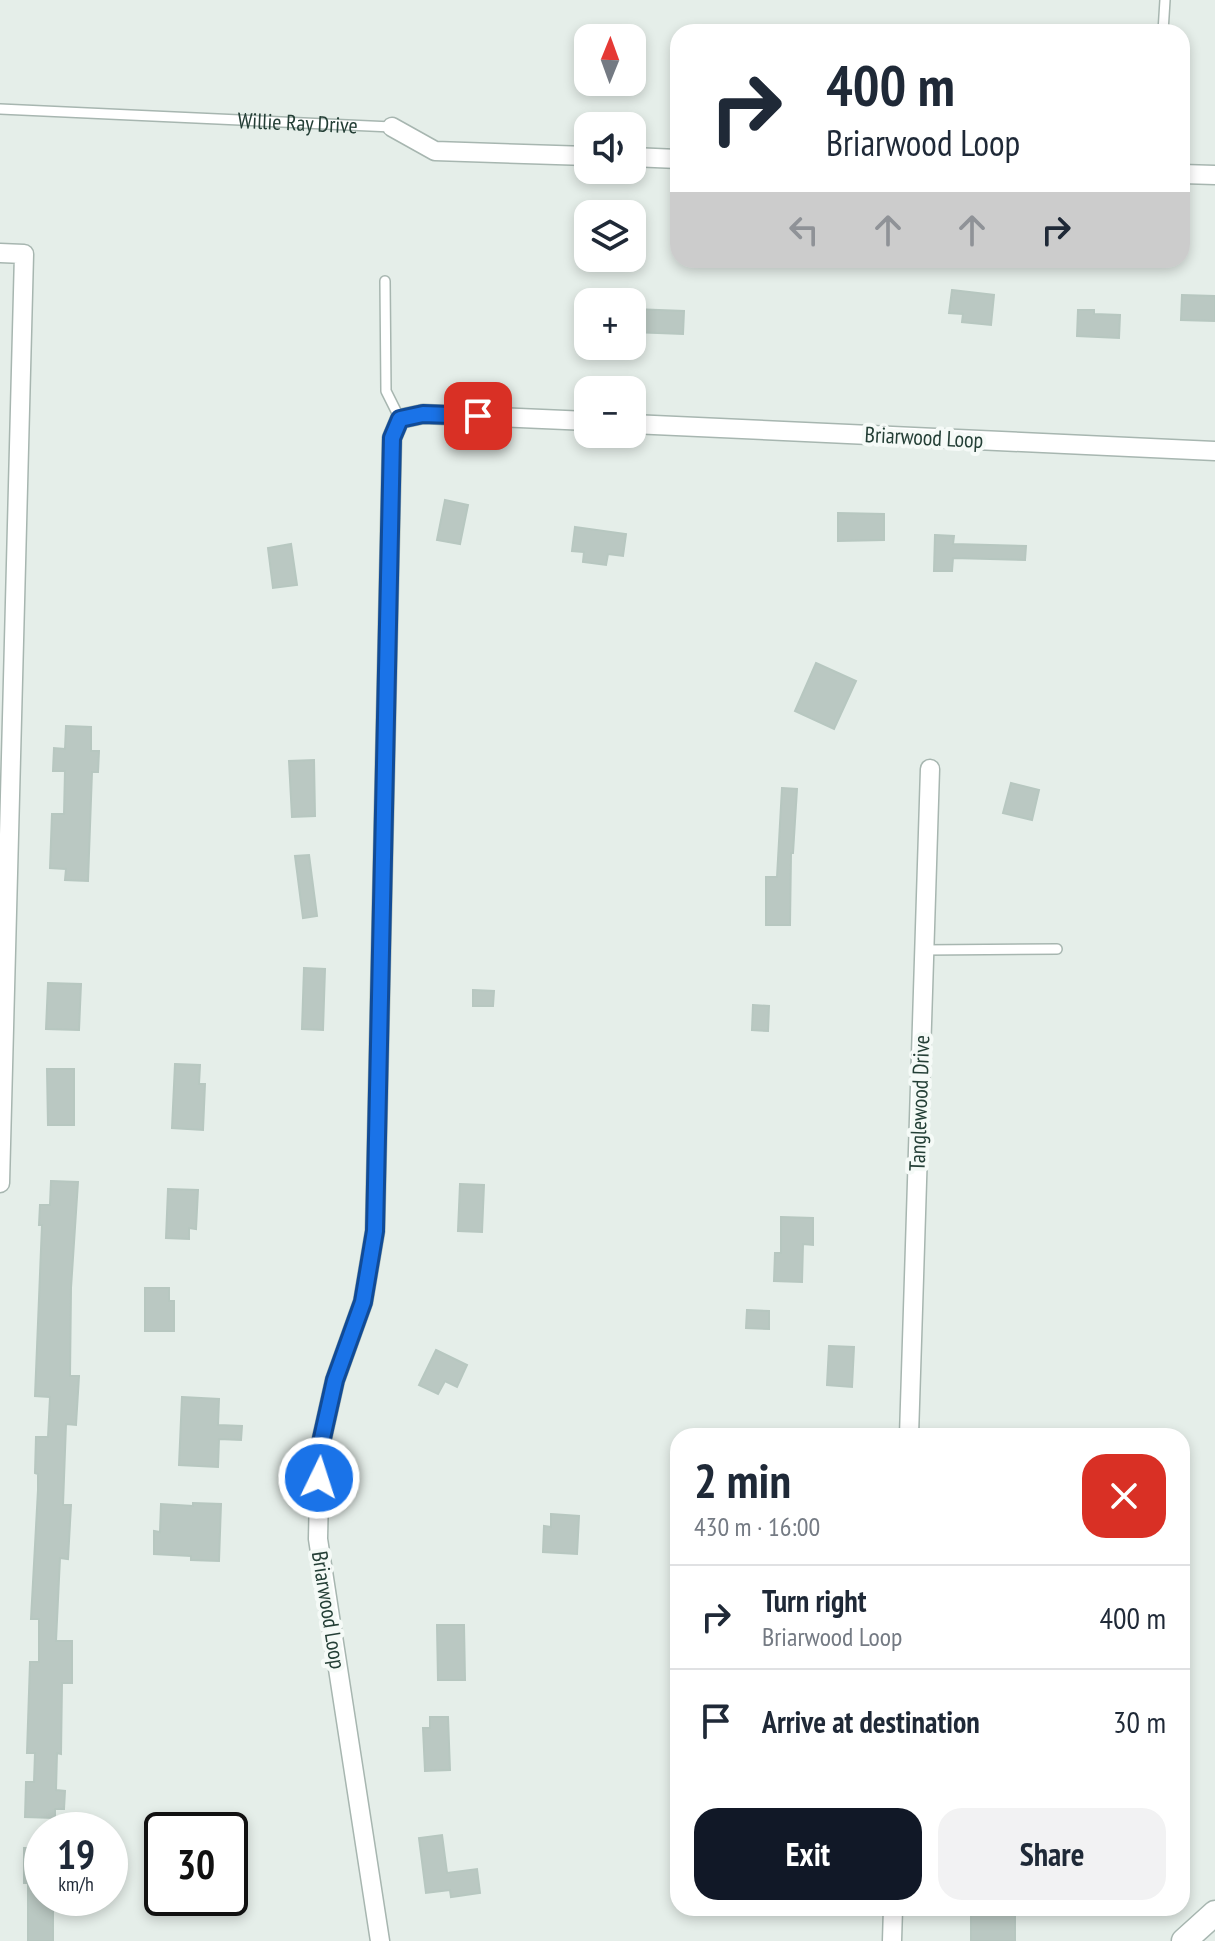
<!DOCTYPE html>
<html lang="en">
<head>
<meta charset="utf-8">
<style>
	body { margin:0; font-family:"PT Sans Narrow",sans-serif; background:#f2f2f3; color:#1f2937; height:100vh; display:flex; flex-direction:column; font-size:30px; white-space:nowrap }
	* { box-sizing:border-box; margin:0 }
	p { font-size:26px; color:#747a83 }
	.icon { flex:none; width:44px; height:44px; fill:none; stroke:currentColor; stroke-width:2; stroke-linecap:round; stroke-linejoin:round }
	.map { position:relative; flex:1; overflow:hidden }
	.drawer { position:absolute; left:670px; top:1428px; width:520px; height:488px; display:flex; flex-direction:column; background:#fff; border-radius:24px; box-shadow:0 4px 12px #0003 }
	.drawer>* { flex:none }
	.guide { position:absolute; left:670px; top:24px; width:520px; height:244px; border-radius:24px; box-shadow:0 4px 12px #0003; background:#fff; color:#1f2937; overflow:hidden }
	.needle { width:52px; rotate:1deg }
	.tools { position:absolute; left:574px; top:24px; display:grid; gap:16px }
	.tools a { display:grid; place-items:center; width:72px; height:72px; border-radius:16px; background:#fff; box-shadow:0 4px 12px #0003; font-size:40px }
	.speed { position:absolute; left:24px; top:1812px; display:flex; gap:16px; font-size:40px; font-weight:700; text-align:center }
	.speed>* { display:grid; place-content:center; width:104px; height:104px; border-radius:50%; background:#fff; box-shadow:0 4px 12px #0003; line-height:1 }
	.speed small { font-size:20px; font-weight:400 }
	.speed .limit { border:4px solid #111; border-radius:12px; background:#fff; color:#111 }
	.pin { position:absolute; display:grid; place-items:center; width:68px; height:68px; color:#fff; margin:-34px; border-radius:16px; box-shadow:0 4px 12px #0006 }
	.me { position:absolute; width:88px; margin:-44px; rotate:4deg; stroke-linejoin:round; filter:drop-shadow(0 0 6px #0008) }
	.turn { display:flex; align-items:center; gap:28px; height:168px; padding:0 24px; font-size:36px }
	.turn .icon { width:104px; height:104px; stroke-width:2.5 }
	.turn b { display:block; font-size:56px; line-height:68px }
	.lanes { display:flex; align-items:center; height:76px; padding:0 24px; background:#0003; justify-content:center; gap:40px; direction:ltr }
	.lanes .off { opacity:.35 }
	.round { display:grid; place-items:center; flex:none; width:84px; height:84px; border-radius:24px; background:#f2f2f3 }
	.head { display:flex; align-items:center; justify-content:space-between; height:136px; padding:0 24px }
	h1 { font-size:48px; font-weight:600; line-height:60px }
	.primary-button { display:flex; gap:16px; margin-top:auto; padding:16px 24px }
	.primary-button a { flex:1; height:92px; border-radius:24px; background:#111827; color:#fff; font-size:32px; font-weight:600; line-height:92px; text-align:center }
	.primary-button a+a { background:#f2f2f3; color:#1f2937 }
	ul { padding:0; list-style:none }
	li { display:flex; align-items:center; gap:24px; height:104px; padding:0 24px; border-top:2px solid #e0e1e3 }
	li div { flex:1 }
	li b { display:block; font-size:30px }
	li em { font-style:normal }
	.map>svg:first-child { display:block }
</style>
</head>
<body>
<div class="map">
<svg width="1215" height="1941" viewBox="0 0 1215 1941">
	<rect width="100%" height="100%" fill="#e5eee9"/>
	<path fill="#bac8c2" stroke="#b7c7c0" stroke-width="2" d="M 952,290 L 994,295 L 991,325 L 962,322 L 963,314 L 949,313 Z
		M 1182,295 L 1215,296 L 1215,321 L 1181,320 Z
		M 633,309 L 684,311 L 683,334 L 632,332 Z
		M 1078,310 L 1094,310 L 1094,314 L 1120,315 L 1119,338 L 1077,336 Z
		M 445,500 L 468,505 L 460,544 L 437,540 Z
		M 838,513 L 884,514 L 884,540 L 838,541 Z
		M 575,527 L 626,534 L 623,556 L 608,554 L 606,565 L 583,562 L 584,552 L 572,551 Z
		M 935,535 L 954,536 L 953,544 L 1026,546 L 1025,560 L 953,558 L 952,571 L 934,571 Z
		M 291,544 L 297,585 L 273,588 L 268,548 Z
		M 816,663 L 856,681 L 834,729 L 795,711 Z
		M 66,726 L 91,727 L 91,751 L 99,751 L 98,772 L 92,772 L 88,881 L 65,880 L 66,869 L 50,868 L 52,814 L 64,814 L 65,771 L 53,771 L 54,748 L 65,749 Z
		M 314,760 L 315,816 L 292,817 L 289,761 Z
		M 1011,783 L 1039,790 L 1032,820 L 1003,813 Z
		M 782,788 L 797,789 L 793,853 L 791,853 L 790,925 L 766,925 L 766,877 L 777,877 Z
		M 309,855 L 317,916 L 303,918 L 295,856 Z
		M 304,968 L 325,969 L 323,1030 L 302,1029 Z
		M 48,983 L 81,984 L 79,1030 L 46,1029 Z
		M 473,990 L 494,991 L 493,1006 L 473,1006 Z
		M 753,1005 L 769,1006 L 768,1031 L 752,1030 Z
		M 175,1064 L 200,1065 L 199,1084 L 205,1084 L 203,1130 L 172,1128 Z
		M 47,1069 L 74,1069 L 74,1125 L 48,1125 Z
		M 51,1181 L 78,1182 L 71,1288 L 70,1376 L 79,1376 L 76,1425 L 66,1424 L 63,1505 L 71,1505 L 68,1559 L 60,1558 L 56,1641 L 72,1641 L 72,1683 L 62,1683 L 61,1754 L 57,1753 L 56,1790 L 65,1791 L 64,1809 L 55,1809 L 55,1818 L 25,1817 L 26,1782 L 34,1782 L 35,1753 L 27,1753 L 30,1662 L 39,1662 L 39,1619 L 31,1619 L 38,1490 L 38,1474 L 35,1473 L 36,1437 L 48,1437 L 50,1397 L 35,1396 L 42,1225 L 39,1225 L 40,1205 L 50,1205 Z
		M 460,1184 L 484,1185 L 482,1232 L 458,1231 Z
		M 168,1189 L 198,1190 L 196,1229 L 189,1228 L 189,1239 L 166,1238 Z
		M 781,1217 L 813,1218 L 813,1245 L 803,1244 L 802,1282 L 774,1281 L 775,1253 L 781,1253 Z
		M 145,1288 L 169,1288 L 169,1301 L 174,1301 L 174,1331 L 145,1331 Z
		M 747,1310 L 769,1311 L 769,1329 L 746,1328 Z
		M 829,1346 L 854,1347 L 852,1387 L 827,1385 Z
		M 436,1350 L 467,1365 L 457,1387 L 445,1381 L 438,1394 L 419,1385 Z
		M 182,1397 L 219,1399 L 218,1425 L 242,1426 L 241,1440 L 219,1439 L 218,1467 L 179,1465 Z
		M 193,1503 L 221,1504 L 219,1561 L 191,1560 L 191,1556 L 154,1554 L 154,1531 L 160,1532 L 161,1504 L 193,1506 Z
		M 551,1514 L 579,1516 L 577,1554 L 543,1552 L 544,1526 L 551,1527 Z
		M 437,1625 L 464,1625 L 465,1680 L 438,1680 Z
		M 430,1717 L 448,1717 L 450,1770 L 425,1771 L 423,1728 L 430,1728 Z
		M 442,1835 L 447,1873 L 477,1869 L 480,1893 L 451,1897 L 450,1890 L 426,1893 L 419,1838 Z
		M 24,1848 L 42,1848 L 42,1898 L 53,1898 L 53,1941 L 28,1941 L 28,1883 L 24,1883 Z
		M 971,1908 L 1015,1908 L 1015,1941 L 971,1941 Z"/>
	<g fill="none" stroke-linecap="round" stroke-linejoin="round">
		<g stroke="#a7b6b0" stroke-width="12">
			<g id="service">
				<path d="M 1163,32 L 1165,0"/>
				<path id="s1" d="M 0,109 L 392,127"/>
				<path d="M 385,281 L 386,391 L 400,419"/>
				<path d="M 924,950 L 1057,949"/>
			</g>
		</g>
		<g stroke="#a7b6b0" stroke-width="21">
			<path id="minor" d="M 392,127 L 435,151 L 588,156
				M 632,157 L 678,159
				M 1182,174 L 1215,175
				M 0,253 L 24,254 L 0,1183
				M 632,424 L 1215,451
				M 909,1436 L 930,769
				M 380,1941 L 318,1539 L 320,1447 L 335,1380 L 363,1302 L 375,1231 L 392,438 L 400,419 L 423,414 L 588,421
				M 892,1941 L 893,1908"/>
		</g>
		<g stroke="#a7b6b0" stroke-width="27">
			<path id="tertiary" d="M 1184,1941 L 1215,1913"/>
		</g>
		<use href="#service" stroke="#fff" stroke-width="9"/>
		<use href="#minor" stroke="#fff" stroke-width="18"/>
		<use href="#tertiary" stroke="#fff" stroke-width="24"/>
	</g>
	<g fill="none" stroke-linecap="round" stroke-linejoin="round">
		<g stroke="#114b97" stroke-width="20">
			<path id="route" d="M 319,1478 L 320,1447 L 335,1380 L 363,1302 L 375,1231 L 392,438 L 400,419 L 423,414 L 478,416"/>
		</g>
		<use href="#route" stroke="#1a73e8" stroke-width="14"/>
	</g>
	<g text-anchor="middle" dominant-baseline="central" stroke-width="8" stroke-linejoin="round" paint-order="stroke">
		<g font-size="22" fill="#243f36" stroke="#f5faf7">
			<text stroke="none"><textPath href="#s1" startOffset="298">Willie Ray Drive</textPath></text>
			<text transform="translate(924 437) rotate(3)">Briarwood Loop</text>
			<text transform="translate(919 1103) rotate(-88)">Tanglewood Drive</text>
			<text transform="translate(329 1610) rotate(81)">Briarwood Loop</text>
		</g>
	</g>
</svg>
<div class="tools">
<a><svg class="needle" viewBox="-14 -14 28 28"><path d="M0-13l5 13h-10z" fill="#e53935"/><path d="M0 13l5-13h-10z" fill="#747a83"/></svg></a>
<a><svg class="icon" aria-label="sound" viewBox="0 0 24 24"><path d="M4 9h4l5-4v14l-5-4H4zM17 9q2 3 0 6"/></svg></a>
<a><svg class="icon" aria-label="layers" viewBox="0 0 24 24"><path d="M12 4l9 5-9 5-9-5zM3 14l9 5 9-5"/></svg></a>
<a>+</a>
<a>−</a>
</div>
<div class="speed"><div>19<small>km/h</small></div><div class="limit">30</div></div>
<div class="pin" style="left:478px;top:416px;background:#d93025"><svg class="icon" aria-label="arrive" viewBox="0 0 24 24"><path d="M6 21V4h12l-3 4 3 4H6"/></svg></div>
<svg class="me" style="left:319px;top:1478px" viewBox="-20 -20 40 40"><circle r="17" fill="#1a73e8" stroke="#fff" stroke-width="3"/><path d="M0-11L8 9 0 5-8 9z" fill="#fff"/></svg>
<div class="guide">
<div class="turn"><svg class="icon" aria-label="right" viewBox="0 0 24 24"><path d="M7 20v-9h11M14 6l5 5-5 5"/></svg><div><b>400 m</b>Briarwood Loop</div></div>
<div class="lanes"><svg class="icon off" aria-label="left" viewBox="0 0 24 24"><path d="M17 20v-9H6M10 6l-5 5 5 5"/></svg><svg class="icon off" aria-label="ahead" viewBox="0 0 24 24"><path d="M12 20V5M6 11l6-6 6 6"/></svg><svg class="icon off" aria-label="ahead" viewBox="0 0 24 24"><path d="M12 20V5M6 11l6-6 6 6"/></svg><svg class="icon" aria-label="right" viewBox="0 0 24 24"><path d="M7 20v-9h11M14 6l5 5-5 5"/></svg></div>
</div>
<section class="drawer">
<div class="head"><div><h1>2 min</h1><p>430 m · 16:00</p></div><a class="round" style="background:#d93025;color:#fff"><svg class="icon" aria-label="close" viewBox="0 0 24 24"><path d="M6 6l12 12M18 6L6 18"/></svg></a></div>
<ul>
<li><svg class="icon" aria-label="right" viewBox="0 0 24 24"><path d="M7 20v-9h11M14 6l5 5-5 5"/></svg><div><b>Turn right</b><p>Briarwood Loop</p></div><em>400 m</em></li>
<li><svg class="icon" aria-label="arrive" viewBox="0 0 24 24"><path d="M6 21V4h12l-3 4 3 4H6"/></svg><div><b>Arrive at destination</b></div><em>30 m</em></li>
</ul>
<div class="primary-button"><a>Exit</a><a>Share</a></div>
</section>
</div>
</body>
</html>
